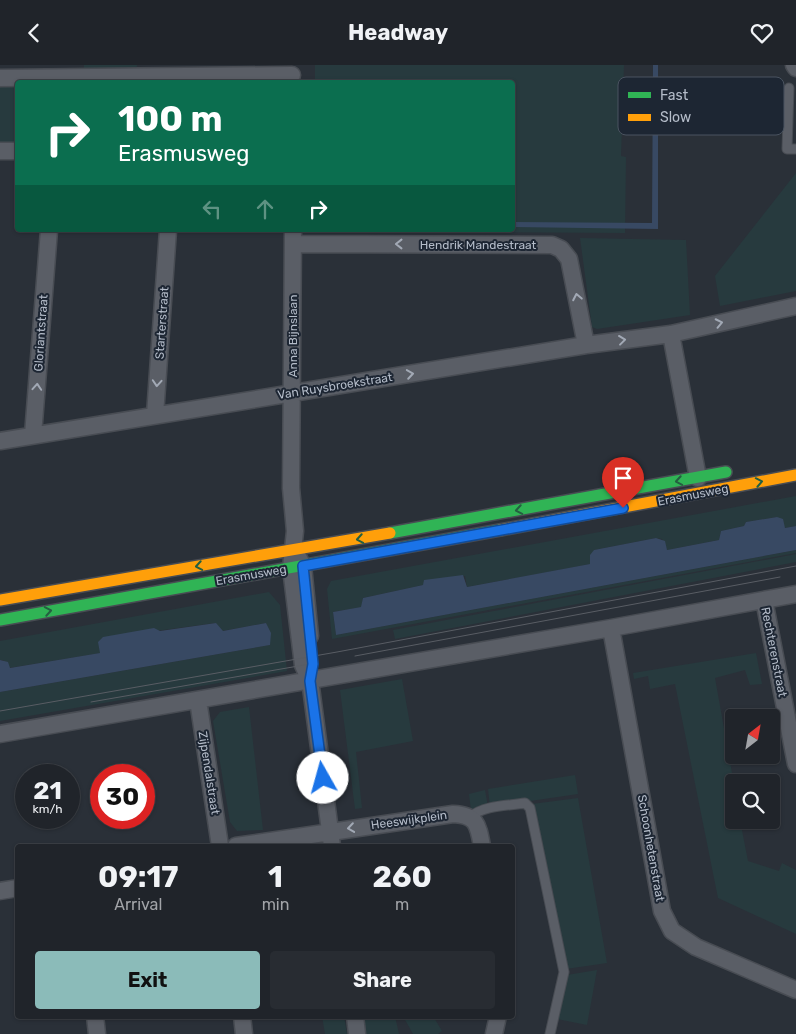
<!DOCTYPE html>
<html lang="en">
<head>
<meta charset="utf-8">
<style>
	body { margin:0; font-family:Rubik,sans-serif; background:#282c32; color:#f1f3f6; height:100vh; display:flex; flex-direction:column; font-size:19px; white-space:nowrap }
	* { box-sizing:border-box; margin:0 }
	p { font-size:16px; color:#a2a4a8 }
	.icon { flex:none; width:28px; height:28px; fill:none; stroke:currentColor; stroke-width:2; stroke-linecap:round; stroke-linejoin:round }
	.map { position:relative; flex:1; overflow:hidden }
	.sheet { position:absolute; left:15px; top:779px; width:500px; height:175px; display:flex; flex-direction:column; background:#20242a; border-radius:5px; box-shadow:0 1px 4px #0004,0 0 0 1px #3d4147 }
	.sheet>* { flex:none }
	.guide { position:absolute; left:15px; top:15px; width:500px; height:152px; border-radius:5px; box-shadow:0 1px 4px #0004,0 0 0 1px #3d4147; background:#0b6e4f; color:#fff; overflow:hidden }
	.needle { width:32px; rotate:31deg }
	.tools { position:absolute; left:725px; top:644px; display:grid; gap:10px }
	.tools a { display:grid; place-items:center; width:55px; height:55px; border-radius:5px; background:#20242a; box-shadow:0 1px 4px #0004,0 0 0 1px #3d4147; font-size:25px }
	.speed { position:absolute; left:15px; top:699px; display:flex; gap:10px; font-size:25px; font-weight:700; text-align:center }
	.speed>* { display:grid; place-content:center; width:65px; height:65px; border-radius:50%; background:#20242a; box-shadow:0 1px 4px #0004,0 0 0 1px #3d4147; line-height:1 }
	.speed small { font-size:12px; font-weight:400 }
	.speed .limit { border:8px solid #d22; background:#fff; color:#111 }
	.pin { position:absolute; display:grid; place-items:center; width:42px; height:42px; color:#fff; margin:-51px -21px; border-radius:50% 50% 50% 0; rotate:-45deg; box-shadow:0 0 5px #0007 }
	.pin .icon { rotate:45deg }
	.me { position:absolute; width:55px; margin:-28px; rotate:353deg; stroke-linejoin:round; filter:drop-shadow(0 0 4px #0008) }
	.turn { display:flex; align-items:center; gap:18px; height:105px; padding:0 20px; font-size:22px }
	.turn .icon { width:65px; height:65px; stroke-width:2.5 }
	.turn b { display:block; font-size:35px; line-height:42px }
	.lanes { display:flex; align-items:center; height:48px; padding:0 20px; background:#0003; justify-content:center; gap:25px; direction:ltr }
	.lanes .off { opacity:.35 }
	.eta { display:flex; justify-content:space-evenly; align-items:center; height:85px; text-align:center }
	.eta b { font-size:30px; font-weight:700; line-height:35px }
	.cta { display:flex; gap:10px; margin-top:auto; padding:10px 20px }
	.cta a { flex:1; height:58px; border-radius:5px; background:#8bbbb9; color:#111; font-size:20px; font-weight:700; line-height:58px; text-align:center }
	.cta a+a { background:#282c32; color:#f1f3f6 }
	header { display:flex; justify-content:space-between; align-items:center; height:65px; padding:0 20px; background:#20242a; font-size:22px; font-weight:700 }
	.map>svg:first-child { display:block }
</style>
</head>
<body>
<header><svg class="icon" aria-label="back" viewBox="0 0 24 24"><path d="M15 5l-7 7 7 7"/></svg>Headway<svg class="icon" aria-label="heart" viewBox="0 0 24 24"><path d="M12 20l-8-8c-3-5 5-10 8-4 3-6 11-1 8 4z"/></svg></header>
<div class="map">
<svg width="796" height="969" viewBox="0 0 796 969">
	<rect width="100%" height="100%" fill="#2a3038"/>
	<path fill="#273a3e" d="M 84,0 L 137,0 L 135,17 L 18,18 L 17,77 L 0,77 L 0,17 L 84,17 Z
		M 315,0 L 624,0 L 621,91 L 626,92 L 625,168 L 315,166 L 512,165 L 512,18 L 315,17 Z
		M 796,108 L 796,226 L 720,241 L 715,211 Z
		M 580,173 L 686,175 L 690,250 L 597,264 L 592,262 Z
		M 796,431 L 796,461 L 785,463 L 777,452 L 746,457 L 744,461 L 721,466 L 719,475 L 667,485 L 662,474 L 656,473 L 594,485 L 591,499 L 467,522 L 465,511 L 363,533 L 362,542 L 333,547 L 336,570 L 796,485 L 796,488 L 332,574 L 327,524 L 331,516 Z
		M 796,489 L 796,497 L 395,574 L 393,565 Z
		M 269,527 L 280,540 L 287,606 L 0,656 L 0,627 L 270,580 L 266,558 L 222,566 L 215,558 L 156,566 L 101,588 L 9,603 L 3,595 L 0,595 L 0,576 Z
		M 756,588 L 762,619 L 750,620 L 745,605 L 715,613 L 734,719 L 734,755 L 740,755 L 748,796 L 779,806 L 782,798 L 796,805 L 796,869 L 718,833 L 675,619 L 650,624 L 648,611 L 634,614 L 633,608 Z
		M 402,614 L 413,676 L 356,687 L 362,743 L 355,744 L 340,625 Z
		M 249,642 L 263,765 L 237,766 L 230,757 L 213,656 L 220,647 Z
		M 575,710 L 578,729 L 490,742 L 488,724 Z
		M 485,725 L 488,742 L 471,745 L 469,729 Z
		M 578,733 L 607,898 L 566,904 L 532,739 Z
		M 597,905 L 587,960 L 557,954 L 567,910 Z
		M 322,951 L 344,951 L 347,969 L 325,969 Z
		M 364,951 L 395,951 L 399,969 L 366,969 Z
		M 403,951 L 433,951 L 442,966 L 438,969 L 413,969 Z"/>
	<path fill="#384963" d="M 653,0 L 658,0 L 658,164 L 513,162 L 513,157 L 652,158 Z
		M 777,452 L 783,454 L 785,463 L 796,461 L 796,485 L 336,570 L 333,547 L 361,542 L 363,533 L 423,520 L 424,515 L 463,510 L 467,522 L 590,499 L 590,490 L 594,485 L 656,473 L 665,476 L 667,485 L 719,475 L 721,466 L 744,461 L 746,457 Z
		M 216,558 L 223,566 L 266,558 L 271,568 L 270,580 L 0,627 L 0,595 L 8,597 L 10,603 L 100,588 L 98,577 L 103,572 L 154,563 L 160,566 Z"/>
	<g fill="none" stroke-linecap="round" stroke-linejoin="round">
		<g stroke="#484c53" stroke-width="11">
			<path id="lane" d="M 789,23 L 787,84 L 796,84
				M 470,752 C 485,740 506,741 525,738 L 530,743 L 564,907 L 550,969"/>
		</g>
		<g stroke="#484c53" stroke-width="19">
			<path id="street" d="M 794,0 L 796,3
				M 0,13 L 292,10
				M 0,86 L 18,86
				M 293,165 L 291,423 L 295,466 L 291,503 L 303,600 L 310,615 L 332,781
				M 293,179 L 552,180 L 561,184 L 569,194 L 586,280
				M 671,269 L 698,413
				M 155,350 L 168,165
				M 33,370 L 49,165
				M 0,376 L 586,280 L 671,269 L 796,241
				M 298,492 L 303,501 L 310,571
				M 764,535 L 796,699
				M 611,563 L 662,846 L 672,866 L 696,882 L 796,925
				M 198,635 L 220,781
				M 0,669 L 611,563 L 796,529
				M 236,781 L 453,749 C 477,750 478,760 482,781
				M 0,826 L 18,823
				M 95,951 L 97,969
				M 242,951 L 244,969
				M 355,951 L 357,969
				M 494,969 L 498,951"/>
		</g>
		<g stroke="#484c53" stroke-width="14">
			<path id="fast" d="M 390,468 L 726,407
				M 0,555 L 500,465"/>
		</g>
		<g stroke="#484c53" stroke-width="14">
			<path id="slow" d="M 500,465 L 796,410
				M 0,535 L 390,468"/>
		</g>
		<use href="#lane" stroke="#5a5e66" stroke-width="9"/>
		<use href="#street" stroke="#5a5e66" stroke-width="16"/>
		<use href="#fast" stroke="#30b455" stroke-width="11"/>
		<use href="#slow" stroke="#ff9f0a" stroke-width="11"/>
		<path stroke="#595d64" stroke-width="1" d="M 355,591 L 780,512
			M 91,637 L 310,599
			M 0,646 L 337,587 L 796,501"/>
	</g>
	<defs><path id="oneway-chevron" d="M-2-3.5L2.5 0L-2 3.5" fill="none" stroke-width="1.6" stroke-linecap="round" stroke-linejoin="round" transform="scale(1.25)"/></defs>
	<g stroke="#a2a9b5">
		<use href="#oneway-chevron" transform="translate(399 179) rotate(-180)"/>
		<use href="#oneway-chevron" transform="translate(577 232) rotate(-101)"/>
		<use href="#oneway-chevron" transform="translate(719 258) rotate(-12)"/>
		<use href="#oneway-chevron" transform="translate(622 275) rotate(-7)"/>
		<use href="#oneway-chevron" transform="translate(410 309) rotate(-9)"/>
		<use href="#oneway-chevron" transform="translate(157 318) rotate(94)"/>
		<use href="#oneway-chevron" transform="translate(37 322) rotate(-86)"/>
		<use href="#oneway-chevron" transform="translate(351 763) rotate(172)"/>
	</g>
	<g stroke="#255f41">
		<use href="#oneway-chevron" transform="translate(679 416) rotate(170)"/>
		<use href="#oneway-chevron" transform="translate(759 417) rotate(-11)"/>
		<use href="#oneway-chevron" transform="translate(519 445) rotate(170)"/>
		<use href="#oneway-chevron" transform="translate(360 474) rotate(170)"/>
		<use href="#oneway-chevron" transform="translate(199 501) rotate(170)"/>
		<use href="#oneway-chevron" transform="translate(48 546) rotate(-10)"/>
	</g>
	<g fill="none" stroke-linecap="round" stroke-linejoin="round">
		<g stroke="#114b97" stroke-width="12">
			<path id="route" d="M 323,713 L 310,616 L 313,599 L 303,501 L 623,443"/>
		</g>
		<use href="#route" stroke="#1a73e8" stroke-width="9"/>
	</g>
	<g text-anchor="middle" dominant-baseline="central" stroke-width="4" stroke-linejoin="round" paint-order="stroke">
		<g font-size="12" fill="#b4bcc9" stroke="#1d2633">
			<text x="478" y="180">Hendrik Mandestraat</text>
			<text transform="translate(162 258) rotate(-86)">Starterstraat</text>
			<text transform="translate(41 268) rotate(-86)">Gloriantstraat</text>
			<text transform="translate(293 271) rotate(-90)">Anna Bijnslaan</text>
			<text transform="translate(335 321) rotate(-9)">Van Ruysbroekstraat</text>
			<text transform="translate(693 430) rotate(-11)">Erasmusweg</text>
			<text transform="translate(251 510) rotate(-10)">Erasmusweg</text>
			<text transform="translate(774 587) rotate(79)">Rechterenstraat</text>
			<text transform="translate(209 708) rotate(81)">Zijpendalstraat</text>
			<text transform="translate(409 755) rotate(-8)">Heeswijkplein</text>
			<text transform="translate(651 783) rotate(80)">Schoonhetenstraat</text>
		</g>
	</g>
	<rect x="618" y="12" width="166" height="58" rx="8" fill="#1d2633" stroke="#4a5360" stroke-width="1"/>
	<rect x="628" y="27" width="23" height="6" fill="#30b455"/>
	<rect x="628" y="49" width="23" height="7" fill="#ff9f0a"/>
	<g font-size="14" fill="#b4bcc9">
		<text x="660" y="35">Fast</text>
		<text x="660" y="57">Slow</text>
	</g>
</svg>
<div class="tools">
<a><svg class="needle" viewBox="-14 -14 28 28"><path d="M0-13l5 13h-10z" fill="#e53935"/><path d="M0 13l5-13h-10z" fill="#a2a4a8"/></svg></a>
<a><svg class="icon" aria-label="search" viewBox="0 0 24 24"><circle cx="10" cy="10" r="6"/><path d="M15 15l6 6"/></svg></a>
</div>
<div class="speed"><div>21<small>km/h</small></div><div class="limit">30</div></div>
<div class="pin" style="left:623px;top:443px;background:#d93025"><svg class="icon" aria-label="arrive" viewBox="0 0 24 24"><path d="M6 21V4h12l-3 4 3 4H6"/></svg></div>
<svg class="me" style="left:323px;top:713px" viewBox="-20 -20 40 40"><circle r="19" fill="#fff"/><path d="M0-13L10 11 0 6-10 11z" fill="#1a73e8"/></svg>
<div class="guide">
<div class="turn"><svg class="icon" aria-label="right" viewBox="0 0 24 24"><path d="M7 20v-9h11M14 6l5 5-5 5"/></svg><div><b>100 m</b>Erasmusweg</div></div>
<div class="lanes"><svg class="icon off" aria-label="left" viewBox="0 0 24 24"><path d="M17 20v-9H6M10 6l-5 5 5 5"/></svg><svg class="icon off" aria-label="ahead" viewBox="0 0 24 24"><path d="M12 20V5M6 11l6-6 6 6"/></svg><svg class="icon" aria-label="right" viewBox="0 0 24 24"><path d="M7 20v-9h11M14 6l5 5-5 5"/></svg></div>
</div>
<section class="sheet">
<div class="eta">
<div><b>09:17</b><p>Arrival</p></div>
<div><b>1</b><p>min</p></div>
<div><b>260</b><p>m</p></div>
</div>
<div class="cta"><a>Exit</a><a>Share</a></div>
</section>
</div>
</body>
</html>
